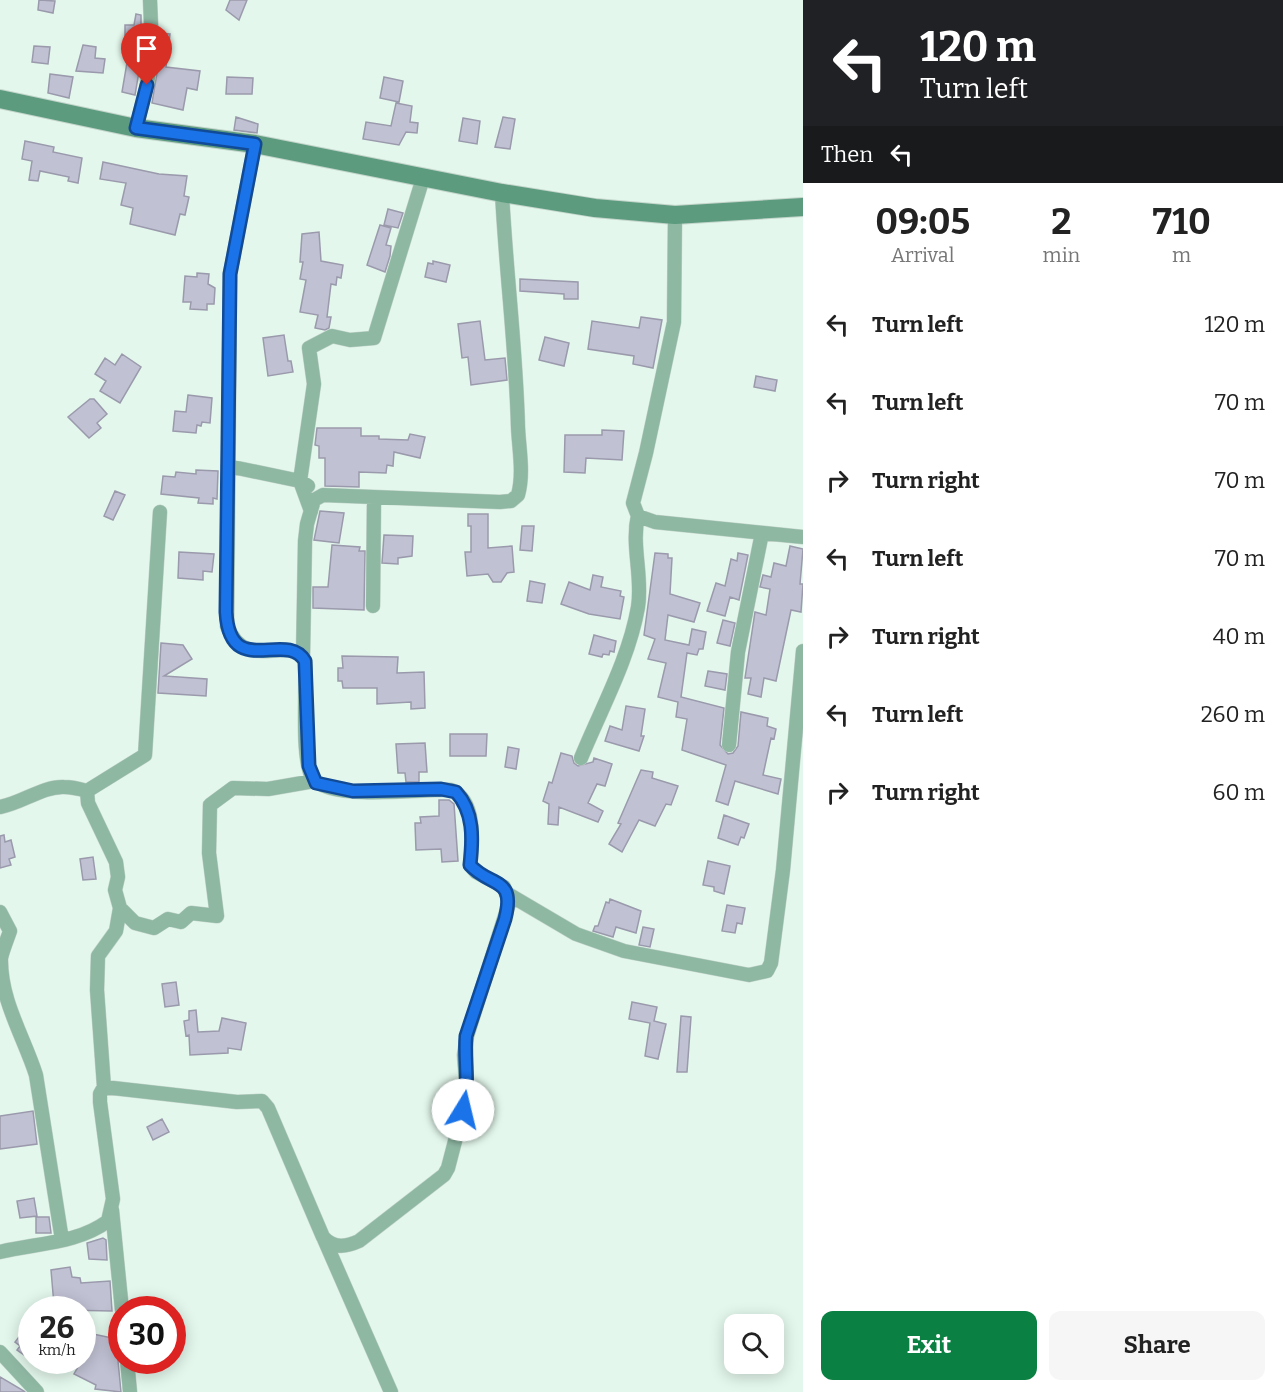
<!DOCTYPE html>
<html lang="en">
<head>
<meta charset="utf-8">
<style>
	body { margin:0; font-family:Bitter,serif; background:#f6f6f6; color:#222; height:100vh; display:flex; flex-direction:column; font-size:22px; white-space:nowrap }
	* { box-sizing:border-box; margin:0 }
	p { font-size:20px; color:#767676 }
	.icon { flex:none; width:33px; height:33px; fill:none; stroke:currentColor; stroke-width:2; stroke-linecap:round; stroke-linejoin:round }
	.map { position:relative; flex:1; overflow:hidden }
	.panel { display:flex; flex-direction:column; background:#fff; width:480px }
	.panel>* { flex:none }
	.banner { background:#202124; color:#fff; overflow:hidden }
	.tools { position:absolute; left:724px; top:1314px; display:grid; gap:12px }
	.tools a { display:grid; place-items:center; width:60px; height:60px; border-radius:12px; background:#fff; box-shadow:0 3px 15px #0003; font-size:30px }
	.speed { position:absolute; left:18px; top:1296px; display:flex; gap:12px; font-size:30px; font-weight:700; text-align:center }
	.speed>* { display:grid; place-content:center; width:78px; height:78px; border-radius:50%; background:#fff; box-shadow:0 3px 15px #0003; line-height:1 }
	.speed small { font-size:15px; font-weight:400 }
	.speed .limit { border:9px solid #d22; background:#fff; color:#111 }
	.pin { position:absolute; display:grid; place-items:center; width:51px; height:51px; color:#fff; margin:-62px -26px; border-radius:50% 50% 50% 0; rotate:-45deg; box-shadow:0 0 6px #0007 }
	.pin .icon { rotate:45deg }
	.me { position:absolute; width:66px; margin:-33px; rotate:9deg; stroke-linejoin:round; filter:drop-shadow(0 0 4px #0008) }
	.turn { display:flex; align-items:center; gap:21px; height:126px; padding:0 18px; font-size:27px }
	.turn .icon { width:78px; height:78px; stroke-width:2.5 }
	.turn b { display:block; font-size:42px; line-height:51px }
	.then { display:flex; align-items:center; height:57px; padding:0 18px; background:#0003; gap:12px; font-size:22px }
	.eta { display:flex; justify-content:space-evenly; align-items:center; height:102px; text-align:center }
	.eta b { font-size:36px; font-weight:700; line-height:42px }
	.action { display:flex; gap:12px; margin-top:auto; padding:12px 18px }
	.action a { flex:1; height:69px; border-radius:12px; background:#0b8043; color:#fff; font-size:24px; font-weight:700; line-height:69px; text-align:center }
	.action a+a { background:#f6f6f6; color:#222 }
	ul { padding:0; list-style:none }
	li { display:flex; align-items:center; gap:18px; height:78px; padding:0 18px }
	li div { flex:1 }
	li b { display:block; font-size:22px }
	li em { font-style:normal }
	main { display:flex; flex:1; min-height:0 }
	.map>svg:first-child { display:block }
</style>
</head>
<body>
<main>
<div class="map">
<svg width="803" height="1392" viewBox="0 0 803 1392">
	<rect width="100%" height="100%" fill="#e3f7ec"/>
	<path fill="#c0c1d3" stroke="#9a9aac" stroke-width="1.5" d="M 39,0 L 55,1 L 53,13 L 38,10 Z
		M 230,0 L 247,0 L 239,20 L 226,10 Z
		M 136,14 L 141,15 L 141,60 L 135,95 L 122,92 L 131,39 L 125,39 L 125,25 L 134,25 Z
		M 160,33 L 170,34 L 166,67 L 200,71 L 197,90 L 187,88 L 183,110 L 152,103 L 161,49 Z
		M 83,45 L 96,47 L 95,58 L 105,59 L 103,73 L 76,71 Z
		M 34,46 L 50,47 L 48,64 L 32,62 Z
		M 50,74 L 73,77 L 69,98 L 48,93 Z
		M 227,77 L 253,78 L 252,94 L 226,94 Z
		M 384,77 L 403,81 L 399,102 L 380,98 Z
		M 396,103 L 412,106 L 410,122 L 418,123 L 417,133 L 406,132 L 399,145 L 363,139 L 366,122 L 391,126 Z
		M 236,117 L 258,124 L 257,133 L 234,130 Z
		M 503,117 L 515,119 L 510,149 L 495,147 Z
		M 463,118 L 480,121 L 477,144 L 459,141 Z
		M 25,141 L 54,147 L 53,152 L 82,158 L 78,183 L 68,181 L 69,177 L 40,171 L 38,181 L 29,180 L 32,161 L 22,159 Z
		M 103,162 L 159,174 L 187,176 L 184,196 L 189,197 L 185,215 L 180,214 L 175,235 L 130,224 L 133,208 L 121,205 L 126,183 L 100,179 Z
		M 388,209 L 403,213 L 398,228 L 384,225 Z
		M 380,225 L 391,228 L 386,245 L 391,246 L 390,256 L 385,272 L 367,265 Z
		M 319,232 L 321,261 L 343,265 L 341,278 L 337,277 L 336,285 L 331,284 L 327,317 L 331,317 L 329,328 L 325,330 L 315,328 L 318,315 L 300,312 L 306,280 L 300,279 L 303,262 L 300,262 L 302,234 Z
		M 433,261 L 450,265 L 446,282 L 425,277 L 428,263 L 433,264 Z
		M 197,273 L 209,274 L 208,284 L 215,288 L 214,304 L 207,304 L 207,310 L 190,309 L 191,302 L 183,302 L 185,276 L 197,277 Z
		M 520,279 L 578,282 L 578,299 L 564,299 L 564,294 L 520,291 Z
		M 641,317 L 662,320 L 653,368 L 633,364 L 634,356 L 588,349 L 592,321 L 639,328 Z
		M 480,321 L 485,360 L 505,358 L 507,380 L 471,385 L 468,357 L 462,358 L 458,324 Z
		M 284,335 L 288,361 L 291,361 L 293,372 L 268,376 L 263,338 Z
		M 545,337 L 569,343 L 564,366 L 539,360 Z
		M 122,354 L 141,367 L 120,403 L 100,391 L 106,381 L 95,374 L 105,358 L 115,365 Z
		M 756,376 L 777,380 L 775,391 L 754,387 Z
		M 188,395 L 212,398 L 210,423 L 202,422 L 201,426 L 197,425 L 196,433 L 173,431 L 175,411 L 186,412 Z
		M 90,399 L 94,399 L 107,414 L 97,423 L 101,428 L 89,438 L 68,417 Z
		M 317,428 L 361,428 L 361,436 L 379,436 L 379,439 L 408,440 L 410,434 L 425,437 L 420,458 L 394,452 L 393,466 L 387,465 L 386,473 L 359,472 L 359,487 L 325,486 L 325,458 L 319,458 L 319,446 L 315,445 Z
		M 602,430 L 624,431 L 622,460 L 586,458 L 585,473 L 564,472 L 565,435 L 602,435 Z
		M 196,470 L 218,471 L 217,499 L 213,498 L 213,504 L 198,503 L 199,498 L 161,494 L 163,476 L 175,477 L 176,472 L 196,474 Z
		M 115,491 L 125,495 L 113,520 L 104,516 Z
		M 320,511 L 344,513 L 339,543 L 314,540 Z
		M 468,514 L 488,514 L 488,548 L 512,546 L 514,572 L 507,573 L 501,582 L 493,582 L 488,574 L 467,576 L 465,552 L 471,552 L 471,526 L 468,526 Z
		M 522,526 L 534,526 L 532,551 L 520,550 Z
		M 384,535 L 413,536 L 412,556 L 398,558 L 398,564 L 382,563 Z
		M 332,545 L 360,547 L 359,551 L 365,551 L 364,610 L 313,608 L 313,587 L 328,587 Z
		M 790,546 L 803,549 L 800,584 L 803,584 L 801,612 L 791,610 L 776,681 L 764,678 L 761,697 L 748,694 L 751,678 L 745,678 L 755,612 L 766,615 L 770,589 L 760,587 L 763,575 L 771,577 L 774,563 L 786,566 Z
		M 179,552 L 214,554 L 212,572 L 203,571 L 203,580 L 178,578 Z
		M 655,553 L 668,554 L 668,558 L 672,558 L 670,594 L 700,603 L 694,622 L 668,615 L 665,640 L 689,645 L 692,629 L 706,632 L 703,649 L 699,649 L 697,655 L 687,653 L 681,697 L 724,708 L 720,745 L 728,754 L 733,753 L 738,746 L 741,712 L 768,718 L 767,726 L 776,729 L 774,739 L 771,738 L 763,775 L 781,779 L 778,794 L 735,781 L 728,805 L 716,801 L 726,765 L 682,750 L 687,719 L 676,717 L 678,702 L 658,697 L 666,663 L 648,659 L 655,639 L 644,635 Z
		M 738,553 L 748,555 L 739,600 L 730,597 L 725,616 L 707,611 L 716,583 L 725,586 L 731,559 L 737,561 Z
		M 593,575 L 603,577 L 601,587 L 621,591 L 620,596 L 624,597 L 620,619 L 589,614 L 561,604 L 569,582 L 590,590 Z
		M 530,581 L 545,584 L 542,603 L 527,601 Z
		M 723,620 L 735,623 L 730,646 L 717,643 Z
		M 594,635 L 616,641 L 614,652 L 610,651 L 609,655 L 603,654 L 602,657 L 589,654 Z
		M 161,643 L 183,645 L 192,659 L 164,676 L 207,679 L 206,696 L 158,693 Z
		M 342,656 L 398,657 L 397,673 L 424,672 L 425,708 L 411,709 L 411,702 L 377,704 L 377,688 L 343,688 L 342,681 L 338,681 L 338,668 L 343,668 Z
		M 708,671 L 727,674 L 725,690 L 705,686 Z
		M 626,706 L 645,709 L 641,736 L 644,736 L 639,751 L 605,741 L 610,726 L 622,730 Z
		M 450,734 L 487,734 L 486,756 L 450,756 Z
		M 425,743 L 427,772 L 419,772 L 419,782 L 406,782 L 405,773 L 398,773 L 396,744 Z
		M 508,747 L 519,749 L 516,769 L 505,767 Z
		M 561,753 L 572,756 L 574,763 L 578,766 L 593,762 L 594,758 L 612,764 L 605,786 L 597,784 L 588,803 L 603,811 L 598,822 L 559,807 L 558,825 L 548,824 L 549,804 L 543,801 L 549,782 L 552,783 Z
		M 641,770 L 653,772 L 652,778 L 678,786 L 671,805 L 666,804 L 655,826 L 639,820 L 622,852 L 609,844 L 621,824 L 618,823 Z
		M 439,800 L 449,800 L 454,804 L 458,861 L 442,862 L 441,849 L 416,850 L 415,823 L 421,823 L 420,817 L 439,816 Z
		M 724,815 L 749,824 L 744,838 L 741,837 L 738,845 L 718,838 Z
		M 4,835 L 5,842 L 11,840 L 15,857 L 9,859 L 11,865 L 0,868 L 0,836 Z
		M 93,857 L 96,879 L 83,880 L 80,859 Z
		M 708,861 L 730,866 L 724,894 L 714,891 L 714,887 L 703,885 Z
		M 610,899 L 641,911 L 636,933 L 616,927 L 613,937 L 593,931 L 595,926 L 598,926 L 606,902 L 609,903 Z
		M 727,905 L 745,908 L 742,924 L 737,923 L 735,933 L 722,931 Z
		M 643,927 L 654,929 L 650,947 L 639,945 Z
		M 176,982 L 179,1005 L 165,1007 L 162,984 Z
		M 632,1002 L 657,1007 L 654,1021 L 666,1024 L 658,1059 L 645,1056 L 650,1023 L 629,1019 Z
		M 196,1010 L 198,1032 L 219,1031 L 222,1018 L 246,1023 L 241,1050 L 228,1048 L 228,1053 L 190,1055 L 189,1035 L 186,1036 L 184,1021 L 189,1020 L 189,1011 Z
		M 681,1016 L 691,1017 L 687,1072 L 677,1072 Z
		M 33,1111 L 37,1144 L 0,1149 L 0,1116 Z
		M 162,1119 L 169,1132 L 153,1140 L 147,1127 Z
		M 34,1198 L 37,1216 L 20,1218 L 17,1201 Z
		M 36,1217 L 49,1217 L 51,1233 L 36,1233 Z
		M 103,1238 L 106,1240 L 107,1260 L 89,1259 L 87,1243 Z
		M 70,1267 L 72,1277 L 80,1278 L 81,1283 L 110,1281 L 112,1311 L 64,1310 L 66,1303 L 54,1305 L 51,1270 Z
		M 32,1320 L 32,1351 L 27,1357 L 17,1350 L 20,1346 L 15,1342 Z
		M 93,1334 L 122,1340 L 122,1353 L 118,1361 L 121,1392 L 95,1389 L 96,1385 L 74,1374 L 82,1360 L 84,1347 L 92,1349 Z
		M 0,1377 L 24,1391 L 25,1392 L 0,1392 Z"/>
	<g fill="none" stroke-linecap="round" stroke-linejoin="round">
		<g stroke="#c3d4cb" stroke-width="15">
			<path id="street" d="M 136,128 L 147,85 L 152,48 L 150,0
				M 675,215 L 674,322 L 646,453 L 633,503 L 638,516 L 655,522 L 803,537
				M 228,466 L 300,481 L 308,486
				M 311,511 L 300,481 L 314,384 L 309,348 L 332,336 L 350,340 L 374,338 L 423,178
				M 373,606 L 374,499
				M 303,656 L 305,541 L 307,524 L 314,500 L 323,495 L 500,502 L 511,501 L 518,495 C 524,473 519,450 518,427 C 516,349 506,272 502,193
				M 729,745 L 738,652 L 762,533
				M 581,758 C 601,709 629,659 638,607 C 643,577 631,546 638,515
				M 87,791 L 145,755 L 160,512
				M 0,807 C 22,803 43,786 64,787 C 71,787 80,789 87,791 L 88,803 L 116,862 L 118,877 L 115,890 L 120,908 L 116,931 L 98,956 L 97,990 L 104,1087
				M 508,894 L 576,934 L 624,951 L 749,975 L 767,971 L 771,963 L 783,870 L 803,651
				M 120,908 L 135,923 L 154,928 L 168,919 L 181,922 L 191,913 L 217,916 L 209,853 L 210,805 L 233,788 L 268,789 L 314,781
				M 0,912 L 10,931 C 7,940 3,949 1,958 C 0,1000 24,1037 36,1075 L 62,1240
				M 112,1210 L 122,1310
				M 324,1239 L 391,1392
				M 0,1252 C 36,1243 77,1244 108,1221 L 113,1199 L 100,1102 L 100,1094 L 104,1087 L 237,1102 L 262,1101 L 268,1108 L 323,1237 C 334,1249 346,1247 359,1241 L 444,1175 L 448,1168 L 467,1095 L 464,1055 L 467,1036 L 509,903 L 504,887 L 476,872 L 470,865 C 472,843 477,801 451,790 C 424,788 323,803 311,775 C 301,751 307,689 305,661 C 288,632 247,675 227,626 L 230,274 L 255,144
				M 0,1352 L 37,1392
				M 127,1360 L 130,1392"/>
		</g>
		<g stroke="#c3d4cb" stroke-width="20">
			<path id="secondary" d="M 0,99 L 136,128 L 255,144 L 502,193 L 595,208 L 675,215 L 803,207"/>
		</g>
		<use href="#street" stroke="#8fb8a3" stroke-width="14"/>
		<use href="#secondary" stroke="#5c9b7d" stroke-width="18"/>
	</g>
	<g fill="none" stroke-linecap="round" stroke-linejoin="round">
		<g stroke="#114b97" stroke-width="15">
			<path id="route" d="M 147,85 L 136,128 L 255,144 L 230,274 L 226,612 C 230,681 286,629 305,661 L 309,766 L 316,783 L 353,791 L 441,789 L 456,792 C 474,812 473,838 470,865 C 491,888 516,876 505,919 L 466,1036 C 464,1061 470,1085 463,1110"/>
		</g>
		<use href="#route" stroke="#1a73e8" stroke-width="10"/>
	</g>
</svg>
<div class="tools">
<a><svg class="icon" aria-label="search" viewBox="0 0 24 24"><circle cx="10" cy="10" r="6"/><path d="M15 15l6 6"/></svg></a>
</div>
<div class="speed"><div>26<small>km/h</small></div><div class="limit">30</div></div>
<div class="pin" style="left:147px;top:85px;background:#d93025"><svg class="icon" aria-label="arrive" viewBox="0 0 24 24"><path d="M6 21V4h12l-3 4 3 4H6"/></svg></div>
<svg class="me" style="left:463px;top:1110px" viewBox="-20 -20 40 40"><circle r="19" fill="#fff"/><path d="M0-13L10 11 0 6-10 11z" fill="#1a73e8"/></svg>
</div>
<section class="panel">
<div class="banner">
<div class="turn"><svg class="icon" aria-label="left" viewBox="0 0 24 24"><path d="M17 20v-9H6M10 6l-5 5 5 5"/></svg><div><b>120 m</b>Turn left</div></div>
<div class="then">Then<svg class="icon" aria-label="left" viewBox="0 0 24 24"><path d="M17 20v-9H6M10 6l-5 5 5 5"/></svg></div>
</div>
<div class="eta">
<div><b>09:05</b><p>Arrival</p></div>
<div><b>2</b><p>min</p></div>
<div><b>710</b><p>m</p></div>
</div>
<ul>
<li><svg class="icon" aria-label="left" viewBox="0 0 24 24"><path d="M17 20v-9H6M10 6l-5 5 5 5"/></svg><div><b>Turn left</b></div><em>120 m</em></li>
<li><svg class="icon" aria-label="left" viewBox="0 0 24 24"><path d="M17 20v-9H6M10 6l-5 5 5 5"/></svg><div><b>Turn left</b></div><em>70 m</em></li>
<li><svg class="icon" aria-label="right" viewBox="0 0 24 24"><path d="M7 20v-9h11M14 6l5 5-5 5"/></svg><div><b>Turn right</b></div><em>70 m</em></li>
<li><svg class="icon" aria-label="left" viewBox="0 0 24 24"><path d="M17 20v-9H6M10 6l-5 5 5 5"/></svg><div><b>Turn left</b></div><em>70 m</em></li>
<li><svg class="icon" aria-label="right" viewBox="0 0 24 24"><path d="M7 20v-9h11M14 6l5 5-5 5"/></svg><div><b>Turn right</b></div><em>40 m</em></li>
<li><svg class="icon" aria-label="left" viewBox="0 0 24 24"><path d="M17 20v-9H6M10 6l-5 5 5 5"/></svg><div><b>Turn left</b></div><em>260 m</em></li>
<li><svg class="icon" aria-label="right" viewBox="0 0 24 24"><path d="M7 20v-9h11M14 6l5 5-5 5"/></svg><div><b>Turn right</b></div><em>60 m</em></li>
</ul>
<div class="action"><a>Exit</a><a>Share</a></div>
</section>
</main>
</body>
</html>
